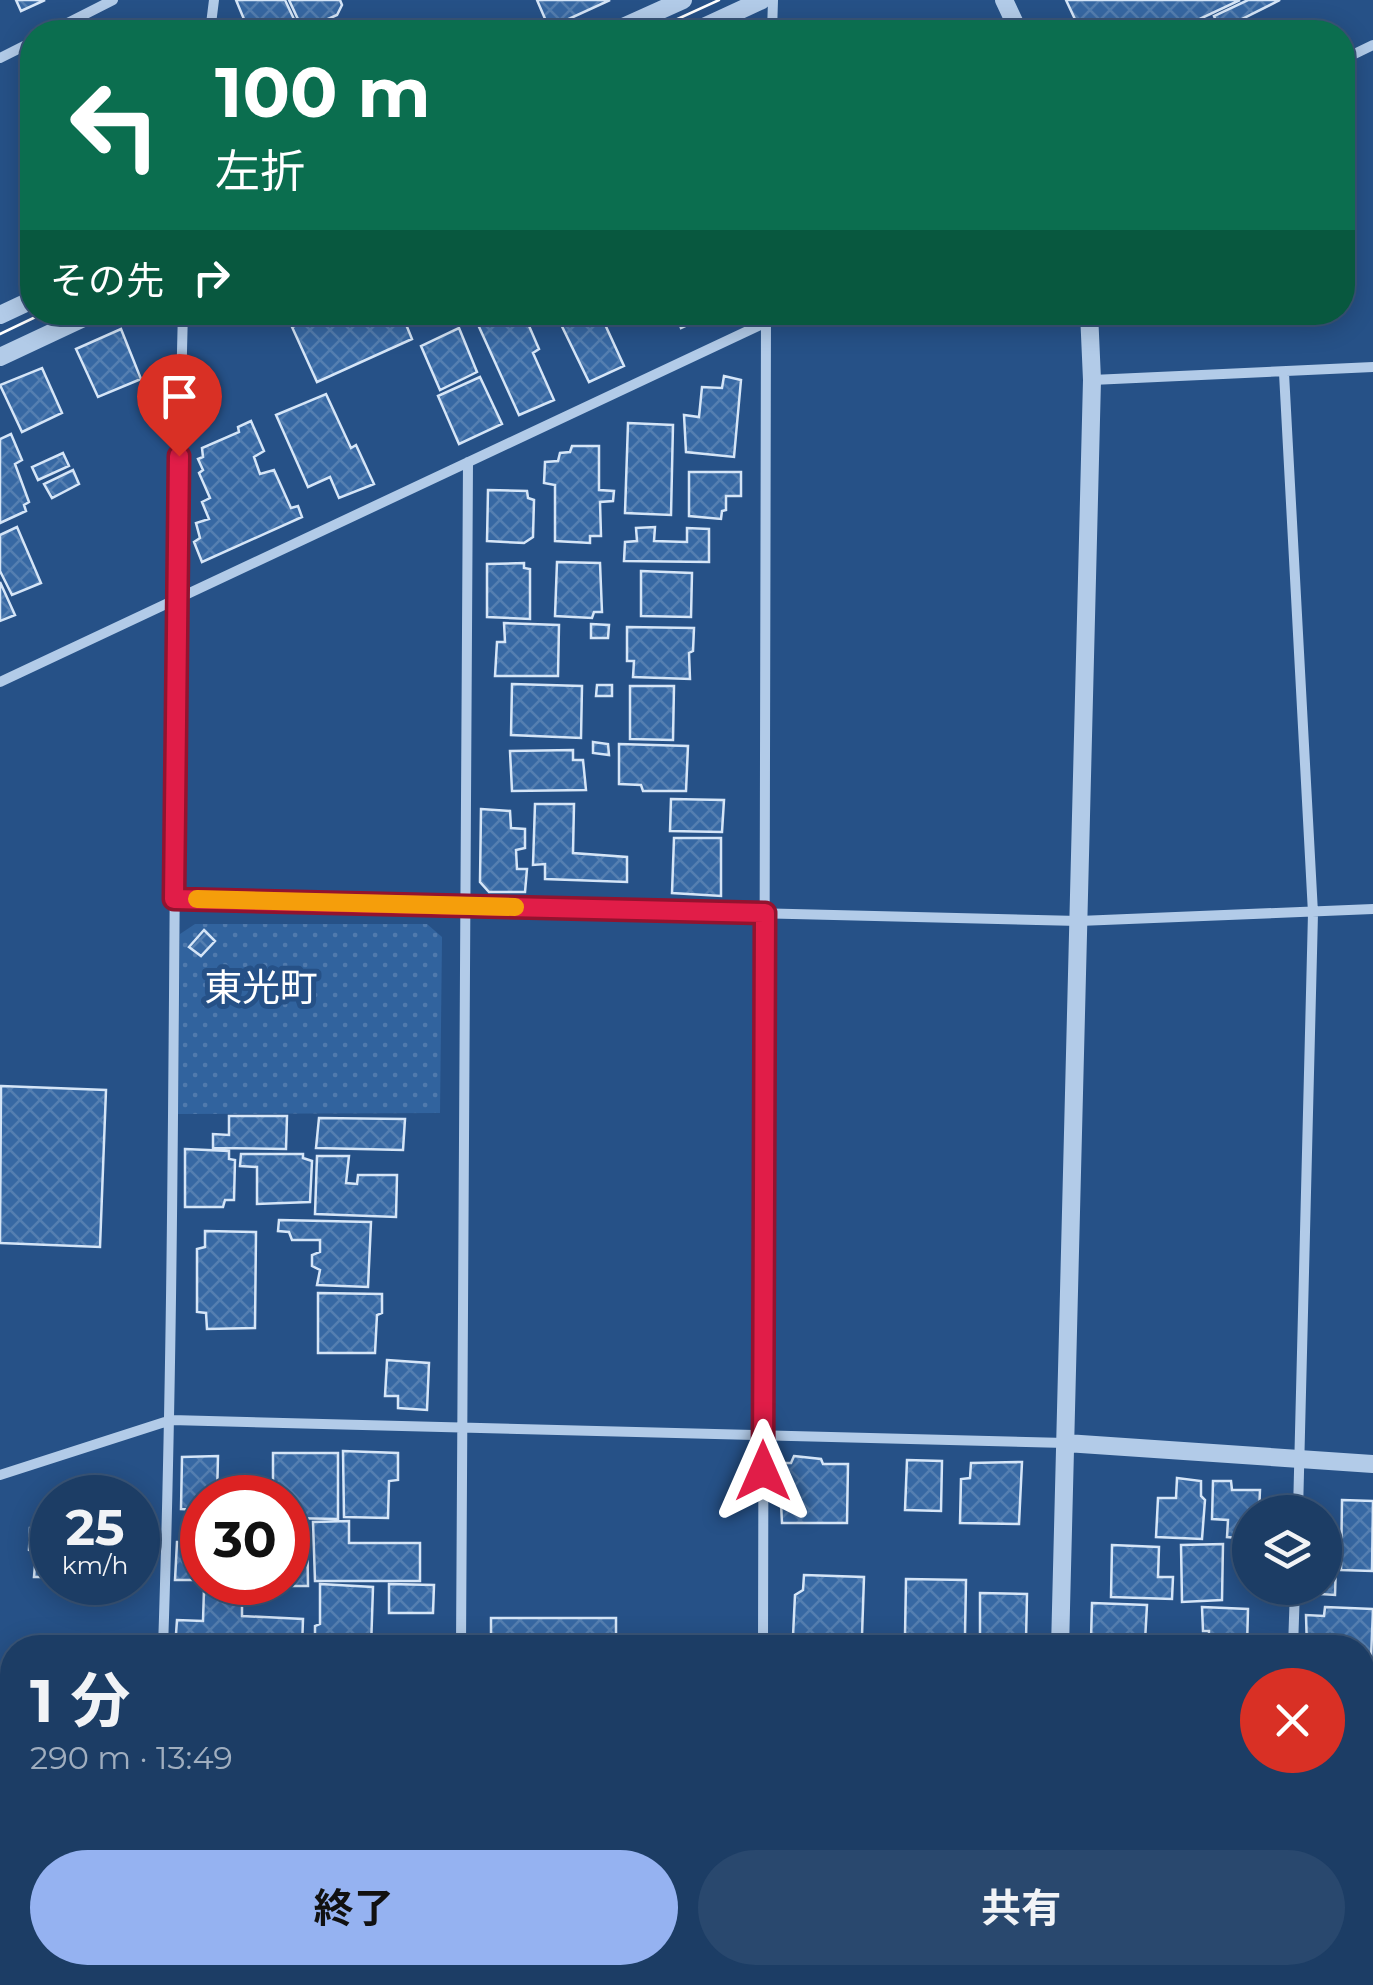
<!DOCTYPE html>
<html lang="ja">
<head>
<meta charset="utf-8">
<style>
	body { margin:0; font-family:Montserrat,"Noto Sans JP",sans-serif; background:#29486e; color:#f1f3f6; height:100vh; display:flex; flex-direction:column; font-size:38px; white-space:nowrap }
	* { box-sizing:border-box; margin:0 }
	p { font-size:32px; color:#a0aebf }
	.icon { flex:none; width:55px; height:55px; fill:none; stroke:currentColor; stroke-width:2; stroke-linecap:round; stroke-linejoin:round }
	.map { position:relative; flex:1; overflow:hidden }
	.side { position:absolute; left:0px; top:1635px; width:1375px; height:350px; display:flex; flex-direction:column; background:#1c3d65; border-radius:40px 40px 0 0; box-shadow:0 5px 25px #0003,0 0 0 2px #3a5679 }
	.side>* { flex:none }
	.top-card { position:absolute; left:20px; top:20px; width:1335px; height:305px; border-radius:40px; box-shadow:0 5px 25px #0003,0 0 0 2px #3a5679; background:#0b6e4f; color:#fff; overflow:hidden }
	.fabs { position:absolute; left:1232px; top:1495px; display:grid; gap:20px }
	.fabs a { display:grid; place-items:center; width:110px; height:110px; border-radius:50%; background:#1c3d65; box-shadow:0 5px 25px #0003,0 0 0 2px #3a5679; font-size:50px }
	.speed { position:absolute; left:30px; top:1475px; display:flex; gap:20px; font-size:50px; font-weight:700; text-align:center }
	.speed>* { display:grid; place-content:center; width:130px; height:130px; border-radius:50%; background:#1c3d65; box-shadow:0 5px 25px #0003,0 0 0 2px #3a5679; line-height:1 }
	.speed small { font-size:25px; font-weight:400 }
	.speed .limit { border:15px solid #d22; background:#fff; color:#111 }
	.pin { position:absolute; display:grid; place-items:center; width:85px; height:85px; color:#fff; margin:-102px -42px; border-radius:50% 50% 50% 0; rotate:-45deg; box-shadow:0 0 10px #0007 }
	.pin .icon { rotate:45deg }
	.me { position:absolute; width:110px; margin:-55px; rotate:0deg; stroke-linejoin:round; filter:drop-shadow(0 0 8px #0008) }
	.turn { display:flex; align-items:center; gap:35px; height:210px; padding:0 30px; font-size:45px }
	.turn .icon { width:130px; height:130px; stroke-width:2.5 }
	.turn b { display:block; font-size:70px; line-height:85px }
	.then { display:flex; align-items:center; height:95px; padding:0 30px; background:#0003; gap:20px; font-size:38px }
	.round { display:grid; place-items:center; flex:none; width:105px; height:105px; border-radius:52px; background:#29486e }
	.head { display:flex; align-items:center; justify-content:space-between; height:170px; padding:0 30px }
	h1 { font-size:60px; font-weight:700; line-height:75px }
	.cta { display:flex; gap:20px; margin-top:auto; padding:20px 30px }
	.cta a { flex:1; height:115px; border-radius:60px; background:#95b2f1; color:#111; font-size:40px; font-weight:700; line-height:115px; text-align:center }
	.cta a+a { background:#29486e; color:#f1f3f6 }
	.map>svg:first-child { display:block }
</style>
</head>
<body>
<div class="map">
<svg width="1373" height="1985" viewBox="0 0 1373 1985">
	<defs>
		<pattern id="park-dots" width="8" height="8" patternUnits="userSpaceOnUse" patternTransform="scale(2.5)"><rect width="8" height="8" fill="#31639e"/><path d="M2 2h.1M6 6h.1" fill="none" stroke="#507aad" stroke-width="1.8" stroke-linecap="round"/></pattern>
		<pattern id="building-cross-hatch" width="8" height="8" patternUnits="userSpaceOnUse" patternTransform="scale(2.5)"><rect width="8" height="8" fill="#3768a3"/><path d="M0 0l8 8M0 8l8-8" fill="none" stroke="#557fb1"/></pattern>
	</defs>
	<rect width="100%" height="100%" fill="#265187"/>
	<path fill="url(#park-dots)" d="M 195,924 L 427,924 L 442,937 L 440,1113 L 178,1114 L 180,934 Z"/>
	<path fill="url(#building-cross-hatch)" stroke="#d5e5f7" stroke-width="2.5" d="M 16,0 L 45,0 L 21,11 Z
		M 236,0 L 285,0 L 300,32 L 240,32 L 238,29 L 246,24 Z
		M 289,0 L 340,0 L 342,5 L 337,15 L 303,30 Z
		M 537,0 L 610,0 L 549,28 Z
		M 1066,0 L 1240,0 L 1172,32 L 1081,32 Z
		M 1248,0 L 1280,0 L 1220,30 L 1214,16 Z
		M 328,312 L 401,312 L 412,339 L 317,382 L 292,327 Z
		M 488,312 L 523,312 L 539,349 L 533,353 L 554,400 L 519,415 L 475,318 Z
		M 555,312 L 606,312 L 609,317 L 603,320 L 624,366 L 589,382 Z
		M 675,312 L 715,312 L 681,328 Z
		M 459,328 L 477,372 L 440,390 L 421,346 Z
		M 121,329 L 141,379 L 98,397 L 76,349 Z
		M 42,368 L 62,413 L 22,432 L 0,385 Z
		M 724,376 L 741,380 L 734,457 L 686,452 L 684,415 L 699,417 L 702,387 L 722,388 Z
		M 480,377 L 502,424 L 459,444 L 438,396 Z
		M 326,394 L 351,448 L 356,445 L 374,484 L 339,498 L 330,477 L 308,487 L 276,415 Z
		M 251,421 L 264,451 L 254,457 L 260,474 L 274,470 L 291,508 L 298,506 L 302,517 L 202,562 L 194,542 L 200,538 L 196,523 L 209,519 L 202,502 L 210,498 L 199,473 L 203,470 L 198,459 L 203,457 L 202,448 L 239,432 L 238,427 Z
		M 628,423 L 673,425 L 671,515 L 625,513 Z
		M 11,434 L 22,460 L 15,464 L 29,502 L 24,505 L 26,511 L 0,523 L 0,439 Z
		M 572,446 L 599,446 L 599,490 L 614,491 L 613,501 L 600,502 L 601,536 L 590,536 L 590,543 L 555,541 L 555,485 L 544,483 L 545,462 L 558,461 L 560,453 L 570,452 Z
		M 63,453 L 69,466 L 38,480 L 32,467 Z
		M 73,470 L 79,484 L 52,498 L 44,484 Z
		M 689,472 L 741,472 L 741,496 L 726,496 L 726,510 L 722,511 L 721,519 L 689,516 Z
		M 488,490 L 527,491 L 528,498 L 534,500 L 533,537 L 524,543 L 487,541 Z
		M 17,527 L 41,583 L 12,595 L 0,571 L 0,535 Z
		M 655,527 L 654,541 L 687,542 L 687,528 L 709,529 L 709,562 L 624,561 L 625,542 L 637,541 L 636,528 Z
		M 557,562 L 600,563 L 602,612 L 594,612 L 592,618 L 555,616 Z
		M 524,563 L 524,568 L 530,569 L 530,619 L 487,617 L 487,564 Z
		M 641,571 L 692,573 L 691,617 L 641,616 Z
		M 0,582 L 15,615 L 0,621 Z
		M 504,623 L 559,625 L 558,676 L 495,676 L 497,642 L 505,642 Z
		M 591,624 L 609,625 L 608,638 L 591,638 Z
		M 627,627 L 694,628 L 693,651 L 689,653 L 690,679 L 633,677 L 634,661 L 627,661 Z
		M 512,684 L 582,686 L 581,738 L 511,735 Z
		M 597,685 L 612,685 L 612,696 L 596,696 Z
		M 630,686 L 674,686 L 673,740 L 630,739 Z
		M 593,742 L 608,744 L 609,755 L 593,753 Z
		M 619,744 L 688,746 L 686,791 L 643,791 L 641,785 L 619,784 Z
		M 573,750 L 573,760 L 583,760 L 586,790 L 512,791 L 510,751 Z
		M 671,799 L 724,800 L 722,832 L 670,831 Z
		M 535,804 L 574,804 L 573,853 L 627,857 L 627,882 L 545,879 L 545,864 L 533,865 Z
		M 481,809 L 510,811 L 511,828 L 525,829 L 525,848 L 516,850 L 517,869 L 527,869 L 525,892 L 489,892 L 480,882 Z
		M 674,838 L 721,838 L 721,896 L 672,893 Z
		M 204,930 L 215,941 L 201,956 L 189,947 Z
		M 1,1086 L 106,1090 L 100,1247 L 0,1243 Z
		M 229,1116 L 287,1116 L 286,1149 L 213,1148 L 213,1134 L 229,1135 Z
		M 319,1118 L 405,1119 L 403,1150 L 316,1148 Z
		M 185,1149 L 229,1151 L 229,1159 L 235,1160 L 234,1200 L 225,1200 L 223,1207 L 185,1207 Z
		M 241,1154 L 303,1154 L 303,1158 L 312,1161 L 310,1202 L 257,1204 L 257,1167 L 240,1166 Z
		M 317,1156 L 349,1156 L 346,1183 L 357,1184 L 358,1175 L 397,1175 L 396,1217 L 315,1214 Z
		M 279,1220 L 371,1222 L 368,1287 L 317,1285 L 320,1270 L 312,1266 L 312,1255 L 320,1252 L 320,1240 L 292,1240 L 289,1232 L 278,1231 Z
		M 205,1231 L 256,1232 L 255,1328 L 207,1329 L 206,1313 L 197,1312 L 197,1249 L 205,1247 Z
		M 318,1293 L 382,1294 L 382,1313 L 377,1315 L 375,1353 L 318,1353 Z
		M 387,1360 L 429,1363 L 427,1410 L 398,1408 L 398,1396 L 385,1396 Z
		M 343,1451 L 398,1453 L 398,1480 L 389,1481 L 388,1518 L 344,1517 Z
		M 273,1453 L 338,1453 L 338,1519 L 288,1518 L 288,1498 L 273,1498 Z
		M 218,1456 L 217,1498 L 202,1498 L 202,1510 L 181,1509 L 182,1457 Z
		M 794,1456 L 821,1459 L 823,1464 L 848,1464 L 847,1523 L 782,1523 L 779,1463 L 791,1463 Z
		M 907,1460 L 942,1461 L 941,1511 L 905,1510 Z
		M 1022,1462 L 1019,1524 L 960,1523 L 961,1479 L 970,1478 L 971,1463 Z
		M 1177,1478 L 1201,1481 L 1201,1496 L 1205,1500 L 1202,1539 L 1156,1537 L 1158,1498 L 1176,1498 Z
		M 1213,1481 L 1231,1481 L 1232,1490 L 1260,1490 L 1259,1512 L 1250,1512 L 1250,1539 L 1227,1537 L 1228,1520 L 1212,1519 Z
		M 1342,1500 L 1373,1501 L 1372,1571 L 1341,1570 Z
		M 349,1521 L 349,1543 L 420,1543 L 420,1581 L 315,1581 L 313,1522 Z
		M 288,1522 L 307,1522 L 308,1586 L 265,1586 L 265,1582 L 288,1582 Z
		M 30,1528 L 52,1530 L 52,1577 L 34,1577 L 36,1553 L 29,1550 Z
		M 1325,1529 L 1337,1529 L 1335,1595 L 1305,1593 L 1305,1588 L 1325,1588 Z
		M 177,1542 L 202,1542 L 202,1580 L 175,1580 Z
		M 1223,1544 L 1222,1600 L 1182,1602 L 1181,1545 Z
		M 1112,1545 L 1159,1547 L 1158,1577 L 1173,1577 L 1172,1599 L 1111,1597 Z
		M 804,1575 L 864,1577 L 862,1636 L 793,1636 L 795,1595 L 803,1590 Z
		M 906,1579 L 966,1580 L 965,1635 L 905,1636 Z
		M 320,1584 L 373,1587 L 371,1648 L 315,1648 L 315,1626 L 320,1624 Z
		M 389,1584 L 434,1585 L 433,1613 L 389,1613 Z
		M 204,1589 L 242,1590 L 242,1616 L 303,1619 L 302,1648 L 245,1648 L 243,1640 L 222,1641 L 222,1648 L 175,1648 L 177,1620 L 203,1621 Z
		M 980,1593 L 1027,1594 L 1026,1640 L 980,1640 Z
		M 1092,1603 L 1147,1605 L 1145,1641 L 1091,1639 Z
		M 1202,1607 L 1248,1609 L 1247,1647 L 1209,1645 L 1209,1631 L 1203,1631 Z
		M 1325,1607 L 1373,1609 L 1371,1658 L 1362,1657 L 1362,1648 L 1307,1648 L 1306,1615 L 1324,1616 Z
		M 491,1618 L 616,1618 L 616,1648 L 491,1648 Z
		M 808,1641 L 875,1643 L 875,1648 L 809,1648 Z
		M 1362,1665 L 1373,1665 L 1373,1711 L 1362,1710 Z
		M 1362,1722 L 1373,1722 L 1373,1752 L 1362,1751 Z
		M 12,1819 L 12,1869 L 0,1870 L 0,1820 Z
		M 1362,1941 L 1373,1942 L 1367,1985 L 1300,1985 L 1301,1972 L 1362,1972 Z
		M 15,1972 L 58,1972 L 58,1985 L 16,1985 Z
		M 65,1972 L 132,1972 L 132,1980 L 113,1978 L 113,1985 L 65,1985 Z
		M 174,1972 L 211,1972 L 211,1985 L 174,1985 Z
		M 305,1972 L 359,1972 L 359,1985 L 305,1985 Z
		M 636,1972 L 715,1972 L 715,1985 L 637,1985 Z
		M 788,1972 L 862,1972 L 861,1976 Z
		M 896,1972 L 924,1972 L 923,1985 L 896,1985 Z
		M 981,1972 L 1018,1972 L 1017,1985 L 981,1985 Z
		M 1103,1972 L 1169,1972 L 1163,1985 L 1102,1985 Z
		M 780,1975 L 813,1979 L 812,1985 L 776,1985 Z"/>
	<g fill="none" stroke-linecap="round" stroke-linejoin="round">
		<path stroke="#b2cbe8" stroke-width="10" d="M 50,32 L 113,0
			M 210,32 L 214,0
			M 772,32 L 773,0
			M 0,58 L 32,42
			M 1342,60 L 1373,45
			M 1284,373 L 1313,913 L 1298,1512
			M 1092,380 L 1373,367
			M 0,682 L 788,312
			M 173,899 L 1079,921 L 1373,909
			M 0,1475 L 171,1420 L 1066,1443
			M 163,1648 C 178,1203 171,757 183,312
			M 461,1648 L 468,462
			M 763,1648 L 766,312
			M 1293,1648 L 1295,1588
			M 151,1985 L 152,1972
			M 459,1985 L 459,1972
			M 762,1985 L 762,1972
			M 1280,1985 L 1281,1972"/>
		<path stroke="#b2cbe8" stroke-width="18" d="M 1004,0 L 1019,32
			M 612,32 L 683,0
			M 693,32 L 762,0
			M 0,315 L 32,300
			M 0,357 L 96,312
			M 1066,1443 L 1373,1464
			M 1060,1648 L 1092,380 L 1089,312
			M 1051,1985 L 1052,1972"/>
		<path stroke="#fff" stroke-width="2.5" d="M 649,32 L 719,0
			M 0,334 L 46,312"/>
	</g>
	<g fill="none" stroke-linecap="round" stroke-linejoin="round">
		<g stroke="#92132f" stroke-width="25">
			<path id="route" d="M 179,456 L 174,899 L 765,913 L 763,1471"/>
		</g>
		<use href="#route" stroke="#e11d48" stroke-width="18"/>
		<path stroke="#f59e0b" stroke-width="18" d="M 197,899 L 515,907"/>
	</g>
	<g text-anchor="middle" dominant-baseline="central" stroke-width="10" stroke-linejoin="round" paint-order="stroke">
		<g font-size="38" fill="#fff" stroke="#265187">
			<text x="261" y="987">東光町</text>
		</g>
	</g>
</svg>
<div class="fabs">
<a><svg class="icon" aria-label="layers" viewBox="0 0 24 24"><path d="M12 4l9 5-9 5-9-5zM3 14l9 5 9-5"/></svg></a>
</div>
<div class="speed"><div>25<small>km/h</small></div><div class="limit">30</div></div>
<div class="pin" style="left:179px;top:456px;background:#d93025"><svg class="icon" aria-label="arrive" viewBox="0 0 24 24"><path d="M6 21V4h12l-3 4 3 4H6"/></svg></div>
<svg class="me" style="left:763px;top:1471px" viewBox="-20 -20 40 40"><path d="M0-17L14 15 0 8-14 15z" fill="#e11d48" stroke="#fff" stroke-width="4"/></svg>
<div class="top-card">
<div class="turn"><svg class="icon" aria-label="left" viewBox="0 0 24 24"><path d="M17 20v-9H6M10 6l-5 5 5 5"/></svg><div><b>100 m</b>左折</div></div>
<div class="then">その先<svg class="icon" aria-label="right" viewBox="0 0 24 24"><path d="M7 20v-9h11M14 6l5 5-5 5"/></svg></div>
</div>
<section class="side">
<div class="head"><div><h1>1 分</h1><p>290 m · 13:49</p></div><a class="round" style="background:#d93025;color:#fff"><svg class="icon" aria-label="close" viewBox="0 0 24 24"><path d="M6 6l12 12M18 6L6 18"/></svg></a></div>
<div class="cta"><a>終了</a><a>共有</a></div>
</section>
</div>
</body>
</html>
